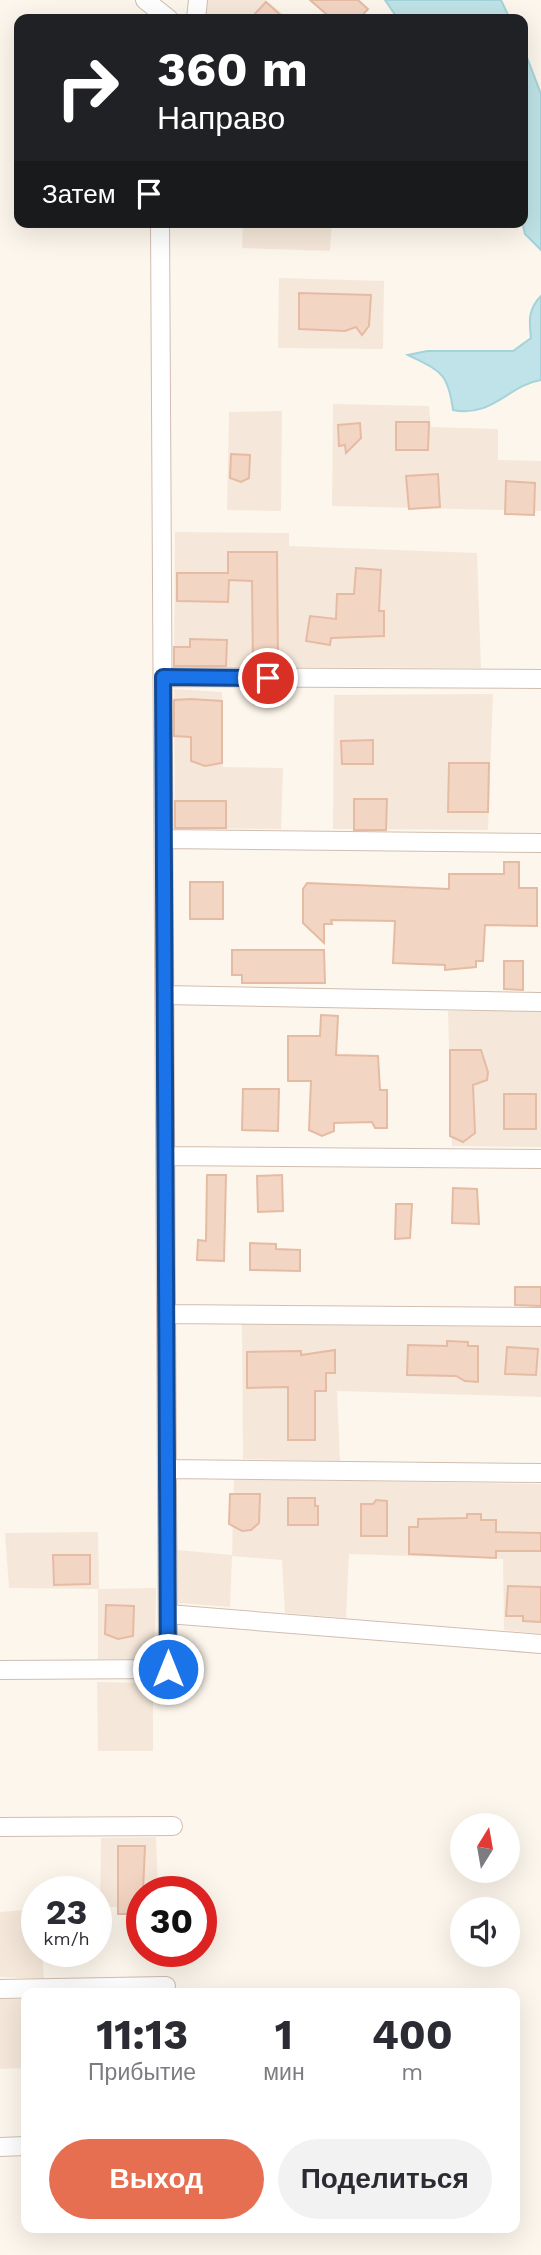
<!DOCTYPE html>
<html lang="ru">
<head>
<meta charset="utf-8">
<style>
	body { margin:0; font-family:"Work Sans",sans-serif; background:#f2f2f3; color:#2b2b33; height:100vh; display:flex; flex-direction:column; font-size:26px; white-space:nowrap }
	* { box-sizing:border-box; margin:0 }
	p { font-size:23px; color:#7c7c81 }
	.icon { flex:none; width:38px; height:38px; fill:none; stroke:currentColor; stroke-width:2; stroke-linecap:round; stroke-linejoin:round }
	.map { position:relative; flex:1; overflow:hidden }
	.drawer { position:absolute; left:21px; top:1988px; width:499px; height:245px; display:flex; flex-direction:column; background:#fff; border-radius:14px; box-shadow:0 7px 28px #0002 }
	.drawer>* { flex:none }
	.guide { position:absolute; left:14px; top:14px; width:514px; height:214px; border-radius:14px; box-shadow:0 7px 28px #0002; background:#202124; color:#fff; overflow:hidden }
	.needle { width:46px; rotate:11deg }
	.buttons { position:absolute; left:450px; top:1813px; display:grid; gap:14px }
	.buttons a { display:grid; place-items:center; width:70px; height:70px; border-radius:50%; background:#fff; box-shadow:0 7px 28px #0002; font-size:35px }
	.speed { position:absolute; left:21px; top:1876px; display:flex; gap:14px; font-size:35px; font-weight:700; text-align:center }
	.speed>* { display:grid; place-content:center; width:91px; height:91px; border-radius:50%; background:#fff; box-shadow:0 7px 28px #0002; line-height:1 }
	.speed small { font-size:18px; font-weight:400 }
	.speed .limit { border:10px solid #d22; background:#fff; color:#111 }
	.pin { position:absolute; display:grid; place-items:center; width:60px; height:60px; color:#fff; margin:-30px; border:4px solid #fff; border-radius:50%; box-shadow:0 2px 7px #0007 }
	.me { position:absolute; width:77px; margin:-38px; rotate:0deg; stroke-linejoin:round; filter:drop-shadow(0 0 5px #0008) }
	.turn { display:flex; align-items:center; gap:24px; height:147px; padding:0 28px; font-size:32px }
	.turn .icon { width:91px; height:91px; stroke-width:2.5 }
	.turn b { display:block; font-size:49px; line-height:60px }
	.then { display:flex; align-items:center; height:66px; padding:0 28px; background:#0003; gap:14px; font-size:26px }
	.eta { display:flex; justify-content:space-evenly; align-items:center; height:119px; text-align:center }
	.eta b { font-size:42px; font-weight:700; line-height:49px }
	.action { display:flex; gap:14px; margin-top:auto; padding:14px 28px }
	.action a { flex:1; height:80px; border-radius:42px; background:#e76f51; color:#fff; font-size:28px; font-weight:700; line-height:80px; text-align:center }
	.action a+a { background:#f2f2f3; color:#2b2b33 }
	.map>svg:first-child { display:block }
</style>
</head>
<body>
<div class="map">
<svg width="541" height="2255" viewBox="0 0 541 2255">
	<rect width="100%" height="100%" fill="#fdf6ec"/>
	<path fill="#f5e8da" d="M 206,0 L 266,0 L 289,19 L 204,19 Z
		M 243,222 L 332,222 L 330,251 L 242,248 Z
		M 279,278 L 384,281 L 383,349 L 278,348 Z
		M 333,404 L 429,406 L 431,427 L 498,429 L 498,460 L 541,461 L 541,511 L 332,506 Z
		M 282,411 L 281,511 L 227,510 L 229,412 Z
		M 175,532 L 289,533 L 289,546 L 477,553 L 481,668 L 174,667 Z
		M 174,689 L 222,692 L 223,767 L 283,768 L 281,829 L 175,828 Z
		M 493,694 L 488,830 L 333,829 L 334,695 Z
		M 541,1009 L 541,1147 L 452,1146 L 448,1011 Z
		M 242,1324 L 541,1327 L 541,1397 L 337,1391 L 340,1461 L 243,1459 Z
		M 234,1479 L 541,1484 L 541,1634 L 504,1630 L 503,1559 L 349,1554 L 346,1618 L 285,1613 L 282,1560 L 232,1556 L 230,1607 L 178,1603 L 177,1550 L 232,1555 Z
		M 98,1532 L 99,1589 L 156,1588 L 155,1659 L 98,1659 L 98,1589 L 9,1588 L 5,1533 Z
		M 97,1682 L 153,1683 L 153,1751 L 98,1751 Z
		M 156,1837 L 158,1892 L 142,1892 L 142,1907 L 100,1907 L 101,1838 Z
		M 37,1909 L 37,1951 L 42,1951 L 44,1979 L 0,1977 L 0,1912 Z
		M 0,1999 L 26,1999 L 26,2068 L 0,2069 Z"/>
	<path fill="#bfe3e8" stroke="#a5d3da" stroke-width="2" d="M 385,0 L 501,0 L 510,19 L 398,19 Z
		M 523,47 L 541,94 L 541,250 L 525,234 L 522,222 Z
		M 541,296 L 541,380 C 509,385 492,418 453,410 C 448,372 440,371 408,355 L 427,351 L 513,351 L 531,338 C 529,321 528,309 541,296 Z"/>
	<path fill="#f3d5c3" stroke="#e6bba3" stroke-width="2" d="M 310,0 L 358,0 L 368,9 L 359,19 L 332,19 Z
		M 266,2 L 285,19 L 250,19 Z
		M 299,293 L 371,295 L 369,326 L 362,335 L 356,327 L 345,331 L 299,329 Z
		M 396,422 L 429,422 L 428,450 L 396,450 Z
		M 360,423 L 361,438 L 346,453 L 345,445 L 339,446 L 338,425 Z
		M 231,454 L 250,455 L 249,478 L 241,482 L 230,478 Z
		M 438,474 L 440,507 L 409,509 L 406,476 Z
		M 506,481 L 535,483 L 534,515 L 505,514 Z
		M 228,552 L 277,552 L 278,666 L 253,666 L 252,581 L 229,580 L 228,602 L 177,601 L 177,573 L 228,573 Z
		M 356,568 L 381,570 L 379,611 L 384,611 L 384,636 L 331,638 L 330,645 L 306,641 L 310,616 L 336,619 L 337,594 L 354,594 Z
		M 190,639 L 227,640 L 226,666 L 174,666 L 174,647 L 190,647 Z
		M 190,699 L 222,701 L 222,763 L 205,766 L 191,761 L 191,737 L 174,736 L 174,700 Z
		M 373,740 L 373,764 L 342,764 L 341,741 Z
		M 449,763 L 489,763 L 488,812 L 448,812 Z
		M 354,799 L 387,799 L 386,830 L 354,830 Z
		M 175,801 L 226,801 L 226,828 L 175,828 Z
		M 504,862 L 519,862 L 519,888 L 537,888 L 537,926 L 485,925 L 483,961 L 476,961 L 476,967 L 445,970 L 445,965 L 393,963 L 395,921 L 331,920 L 332,924 L 324,924 L 324,943 L 303,923 L 303,889 L 307,883 L 449,889 L 449,874 L 504,874 Z
		M 190,882 L 223,882 L 223,919 L 190,919 Z
		M 232,950 L 324,950 L 325,983 L 242,983 L 242,975 L 232,975 Z
		M 504,961 L 523,961 L 523,990 L 504,989 Z
		M 321,1015 L 338,1016 L 336,1055 L 378,1056 L 380,1090 L 387,1090 L 387,1128 L 375,1128 L 372,1122 L 334,1123 L 334,1131 L 322,1136 L 309,1130 L 311,1081 L 288,1081 L 288,1036 L 320,1036 Z
		M 450,1050 L 481,1050 L 488,1072 L 487,1080 L 473,1085 L 475,1133 L 463,1142 L 450,1136 Z
		M 243,1089 L 279,1089 L 278,1131 L 242,1130 Z
		M 504,1094 L 536,1094 L 536,1129 L 504,1129 Z
		M 207,1175 L 226,1175 L 224,1261 L 197,1260 L 198,1240 L 206,1241 Z
		M 282,1175 L 283,1211 L 258,1212 L 257,1176 Z
		M 453,1188 L 477,1189 L 479,1224 L 452,1223 Z
		M 396,1204 L 412,1204 L 410,1238 L 395,1239 Z
		M 250,1243 L 276,1244 L 276,1249 L 300,1250 L 300,1271 L 250,1270 Z
		M 515,1287 L 541,1287 L 541,1306 L 515,1305 Z
		M 447,1341 L 468,1342 L 468,1346 L 478,1346 L 478,1382 L 465,1381 L 456,1376 L 407,1375 L 408,1345 L 447,1346 Z
		M 507,1347 L 538,1349 L 536,1375 L 505,1374 Z
		M 335,1350 L 335,1373 L 326,1373 L 326,1391 L 315,1391 L 315,1440 L 288,1440 L 288,1387 L 247,1388 L 247,1352 L 301,1351 L 301,1355 Z
		M 230,1494 L 260,1494 L 259,1523 L 251,1530 L 242,1531 L 229,1524 Z
		M 288,1498 L 315,1498 L 315,1506 L 318,1506 L 318,1525 L 288,1525 Z
		M 376,1500 L 387,1501 L 387,1536 L 361,1536 L 361,1504 L 373,1504 Z
		M 467,1514 L 481,1514 L 481,1520 L 496,1520 L 496,1532 L 541,1533 L 541,1551 L 496,1551 L 496,1558 L 409,1554 L 409,1527 L 418,1527 L 418,1519 L 467,1518 Z
		M 53,1555 L 90,1555 L 90,1584 L 54,1585 Z
		M 508,1586 L 541,1587 L 541,1622 L 523,1621 L 523,1616 L 506,1616 Z
		M 106,1605 L 134,1606 L 133,1636 L 118,1639 L 105,1634 Z
		M 118,1846 L 145,1846 L 142,1914 L 118,1914 Z"/>
	<g fill="none" stroke-linecap="round" stroke-linejoin="round">
		<g stroke="#d1beb0" stroke-width="20">
			<path id="minor" d="M 145,0 L 169,19
				M 196,19 L 198,0
				M 163,677 L 541,679
				M 164,839 L 541,843
				M 164,995 L 541,1002
				M 165,1156 L 541,1159
				M 166,1314 L 541,1317
				M 167,1469 L 541,1473
				M 168,1614 L 541,1644
				M 0,1670 L 168,1669 L 160,222
				M 0,1827 L 173,1826
				M 0,1989 L 166,1986
				M 0,2147 L 26,2146"/>
		</g>
		<use href="#minor" stroke="#fff" stroke-width="18"/>
	</g>
	<g fill="none" stroke-linecap="round" stroke-linejoin="round">
		<g stroke="#114b97" stroke-width="18">
			<path id="route" d="M 168,1669 L 163,677 L 268,678"/>
		</g>
		<use href="#route" stroke="#1a73e8" stroke-width="12"/>
	</g>
</svg>
<div class="buttons">
<a><svg class="needle" viewBox="-14 -14 28 28"><path d="M0-13l5 13h-10z" fill="#e53935"/><path d="M0 13l5-13h-10z" fill="#7c7c81"/></svg></a>
<a><svg class="icon" aria-label="sound" viewBox="0 0 24 24"><path d="M4 9h4l5-4v14l-5-4H4zM17 9q2 3 0 6"/></svg></a>
</div>
<div class="speed"><div>23<small>km/h</small></div><div class="limit">30</div></div>
<div class="pin" style="left:268px;top:678px;background:#d93025"><svg class="icon" aria-label="arrive" viewBox="0 0 24 24"><path d="M6 21V4h12l-3 4 3 4H6"/></svg></div>
<svg class="me" style="left:168px;top:1669px" viewBox="-20 -20 40 40"><circle r="17" fill="#1a73e8" stroke="#fff" stroke-width="3"/><path d="M0-11L8 9 0 5-8 9z" fill="#fff"/></svg>
<div class="guide">
<div class="turn"><svg class="icon" aria-label="right" viewBox="0 0 24 24"><path d="M7 20v-9h11M14 6l5 5-5 5"/></svg><div><b>360 m</b>Направо</div></div>
<div class="then">Затем<svg class="icon" aria-label="arrive" viewBox="0 0 24 24"><path d="M6 21V4h12l-3 4 3 4H6"/></svg></div>
</div>
<section class="drawer">
<div class="eta">
<div><b>11:13</b><p>Прибытие</p></div>
<div><b>1</b><p>мин</p></div>
<div><b>400</b><p>m</p></div>
</div>
<div class="action"><a>Выход</a><a>Поделиться</a></div>
</section>
</div>
</body>
</html>
